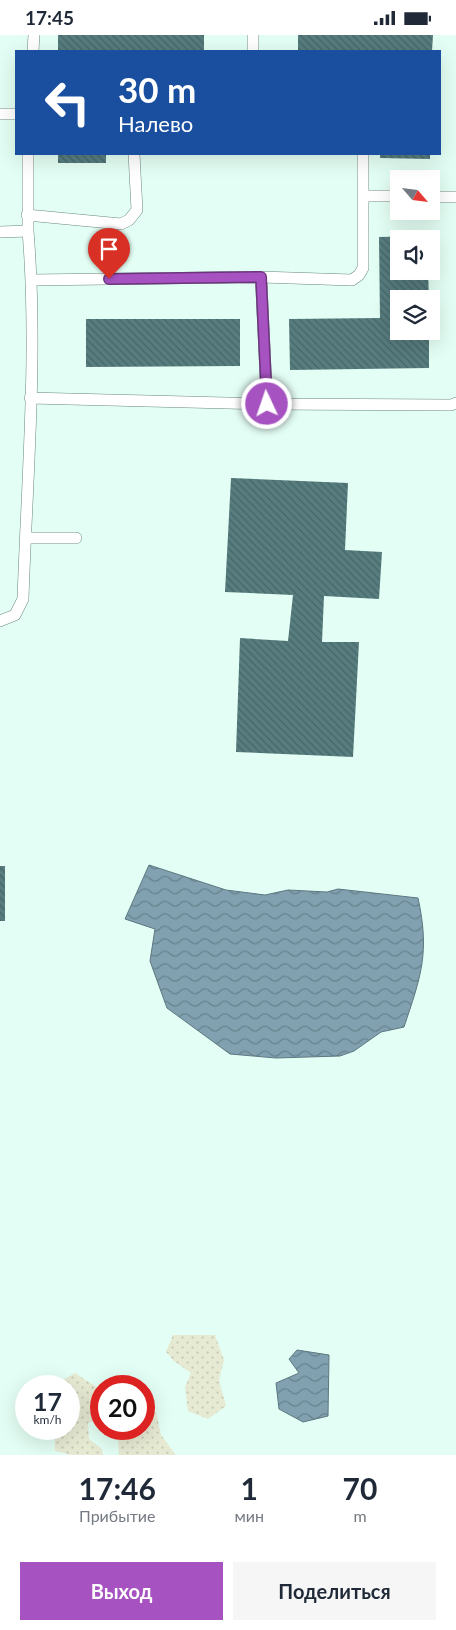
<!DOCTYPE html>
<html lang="ru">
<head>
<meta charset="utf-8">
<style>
	body { margin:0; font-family:Lato,sans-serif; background:#f6f6f7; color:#1f2937; height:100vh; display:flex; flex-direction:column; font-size:19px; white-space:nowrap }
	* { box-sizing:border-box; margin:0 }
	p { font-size:16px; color:#747a83 }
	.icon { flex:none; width:28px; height:28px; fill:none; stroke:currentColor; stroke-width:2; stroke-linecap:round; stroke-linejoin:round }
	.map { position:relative; height:1420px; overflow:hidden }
	.side { display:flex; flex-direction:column; background:#fff; flex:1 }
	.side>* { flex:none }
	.guide { position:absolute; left:15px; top:15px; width:426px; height:105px; border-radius:0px; box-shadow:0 5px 20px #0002; background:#1a4fa0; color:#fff; overflow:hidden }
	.needle { width:32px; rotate:118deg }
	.fabs { position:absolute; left:390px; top:135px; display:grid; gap:10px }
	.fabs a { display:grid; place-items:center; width:50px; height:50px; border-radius:0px; background:#fff; box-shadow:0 5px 20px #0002; font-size:25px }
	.speed { position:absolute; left:15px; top:1340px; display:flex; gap:10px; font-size:25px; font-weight:700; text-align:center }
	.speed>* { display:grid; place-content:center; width:65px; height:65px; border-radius:50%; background:#fff; box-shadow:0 5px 20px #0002; line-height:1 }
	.speed small { font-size:12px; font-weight:400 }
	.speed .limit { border:8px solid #d22; background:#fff; color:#111 }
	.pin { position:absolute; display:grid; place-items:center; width:42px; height:42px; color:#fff; margin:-51px -21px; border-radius:50% 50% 50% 0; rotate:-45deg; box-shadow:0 0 5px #0007 }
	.pin .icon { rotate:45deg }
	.me { position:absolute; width:55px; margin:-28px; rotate:357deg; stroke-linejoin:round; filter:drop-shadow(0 0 4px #0008) }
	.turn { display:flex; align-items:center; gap:18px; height:105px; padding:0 20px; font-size:22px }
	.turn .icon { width:65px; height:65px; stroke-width:2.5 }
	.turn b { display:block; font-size:35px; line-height:42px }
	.eta { display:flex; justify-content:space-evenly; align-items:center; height:85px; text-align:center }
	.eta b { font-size:30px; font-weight:700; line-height:35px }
	.button { display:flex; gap:10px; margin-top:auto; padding:10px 20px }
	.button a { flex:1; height:58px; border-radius:0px; background:#a652c1; color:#fff; font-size:20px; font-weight:700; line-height:58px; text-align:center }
	.button a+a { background:#f6f6f7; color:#1f2937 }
	.status { display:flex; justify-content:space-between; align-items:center; height:35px; padding:0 25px; background:#fff; direction:ltr }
	.status svg { height:14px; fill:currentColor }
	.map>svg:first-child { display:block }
</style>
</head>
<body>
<div class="status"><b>17:45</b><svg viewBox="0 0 49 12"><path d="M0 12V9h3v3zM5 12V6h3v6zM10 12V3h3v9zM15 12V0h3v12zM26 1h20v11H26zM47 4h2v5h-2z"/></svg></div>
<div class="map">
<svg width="456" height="1420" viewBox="0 0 456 1420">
	<defs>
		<pattern id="grass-dots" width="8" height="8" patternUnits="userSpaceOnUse" patternTransform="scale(1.25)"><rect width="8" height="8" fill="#e7ead3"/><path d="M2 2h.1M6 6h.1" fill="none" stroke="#c5c8b4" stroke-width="1.8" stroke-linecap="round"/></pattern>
		<pattern id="water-waves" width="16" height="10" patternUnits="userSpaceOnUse" patternTransform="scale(1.25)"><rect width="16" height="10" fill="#81a1b0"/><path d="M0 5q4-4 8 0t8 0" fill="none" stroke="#68828e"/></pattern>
		<pattern id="building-back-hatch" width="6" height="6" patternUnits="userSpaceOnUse" patternTransform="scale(1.25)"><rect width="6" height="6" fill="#587d7f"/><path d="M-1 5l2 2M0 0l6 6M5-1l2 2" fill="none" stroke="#476567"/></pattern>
	</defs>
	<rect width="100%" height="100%" fill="#e3fef4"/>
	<path fill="url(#grass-dots)" d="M 173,1300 L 215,1300 L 224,1325 L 219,1345 L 226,1371 L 208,1384 L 188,1376 L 185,1352 L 191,1338 L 174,1326 L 166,1317 Z
		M 75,1338 L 101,1355 L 101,1387 L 98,1384 L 88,1388 L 89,1404 L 102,1414 L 103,1420 L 72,1420 L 55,1416 L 54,1394 L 69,1394 L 69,1351 L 58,1351 L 58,1348 Z
		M 156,1377 L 161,1400 L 176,1420 L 119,1420 L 118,1403 L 108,1394 L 144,1394 L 144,1378 Z"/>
	<path fill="url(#water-waves)" stroke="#5d7781" d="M 149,830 L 226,855 L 265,860 L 288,855 L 327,857 L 338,854 L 418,863 C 430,918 421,941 404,992 L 381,997 L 354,1016 L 340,1021 L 276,1023 L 230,1019 L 167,973 L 150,926 L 155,894 L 125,884 Z
		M 297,1315 L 329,1320 L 328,1381 L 303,1387 L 279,1374 L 276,1348 L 299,1338 L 289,1324 Z"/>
	<path fill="url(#building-back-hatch)" d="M 58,0 L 204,0 L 204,16 L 58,16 Z
		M 298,0 L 433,0 L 432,16 L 298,16 Z
		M 58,119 L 106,119 L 106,128 L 58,128 Z
		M 380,119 L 430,119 L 430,124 L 380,123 Z
		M 428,201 L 428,204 L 399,204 L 399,236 L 428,236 L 429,264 L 399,264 L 399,296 L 429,296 L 429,333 L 290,335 L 289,284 L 380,283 L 379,202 Z
		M 86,284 L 240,284 L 240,331 L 86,332 Z
		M 231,443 L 348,448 L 345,515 L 382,517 L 379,564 L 324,561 L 322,607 L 359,607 L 353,722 L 236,717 L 240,603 L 288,606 L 293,560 L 225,557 Z
		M 0,831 L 5,831 L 5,886 L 0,886 Z"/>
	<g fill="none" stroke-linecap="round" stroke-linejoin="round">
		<g stroke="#6a897e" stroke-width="12">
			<path id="lane" d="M 253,0 L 253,16
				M 33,16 L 34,0
				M 0,79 L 16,79
				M 363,161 L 399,161
				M 431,162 L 456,162
				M 27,180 L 121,189 L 129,185 L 137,175 L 134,119
				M 0,197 L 28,196 L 28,119
				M 261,242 L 267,369
				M 32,245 L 261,242 L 352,245 L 359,240 L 363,233 L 363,119
				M 30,363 L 267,369 L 451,370 L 456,368
				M 25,503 L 76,503
				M 0,586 L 15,580 L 23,564 C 27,443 38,316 28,196"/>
		</g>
		<use href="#lane" stroke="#fff" stroke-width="11"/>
	</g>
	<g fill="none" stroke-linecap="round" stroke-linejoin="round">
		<g stroke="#6c357d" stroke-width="12">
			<path id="route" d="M 109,244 L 261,242 L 267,369"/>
		</g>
		<use href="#route" stroke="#a652c1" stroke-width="9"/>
	</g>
</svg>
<div class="fabs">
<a><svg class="needle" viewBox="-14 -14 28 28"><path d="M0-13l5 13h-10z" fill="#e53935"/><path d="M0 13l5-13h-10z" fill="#747a83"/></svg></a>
<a><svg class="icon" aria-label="sound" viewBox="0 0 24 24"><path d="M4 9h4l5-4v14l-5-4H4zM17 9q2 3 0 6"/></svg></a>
<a><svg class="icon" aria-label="layers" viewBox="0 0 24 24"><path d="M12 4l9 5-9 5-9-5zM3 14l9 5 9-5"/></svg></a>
</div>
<div class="speed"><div>17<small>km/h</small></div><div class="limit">20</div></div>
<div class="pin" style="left:109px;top:244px;background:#d93025"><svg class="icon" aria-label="arrive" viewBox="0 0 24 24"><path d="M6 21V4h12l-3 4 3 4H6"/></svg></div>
<svg class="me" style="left:267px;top:369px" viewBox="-20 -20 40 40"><circle r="17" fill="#a652c1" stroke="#fff" stroke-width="3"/><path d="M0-11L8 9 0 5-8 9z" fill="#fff"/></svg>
<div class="guide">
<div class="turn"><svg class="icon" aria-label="left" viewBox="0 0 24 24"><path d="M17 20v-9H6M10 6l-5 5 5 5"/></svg><div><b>30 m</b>Налево</div></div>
</div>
</div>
<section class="side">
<div class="eta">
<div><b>17:46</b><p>Прибытие</p></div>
<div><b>1</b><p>мин</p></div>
<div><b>70</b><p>m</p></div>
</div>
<div class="button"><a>Выход</a><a>Поделиться</a></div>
</section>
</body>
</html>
